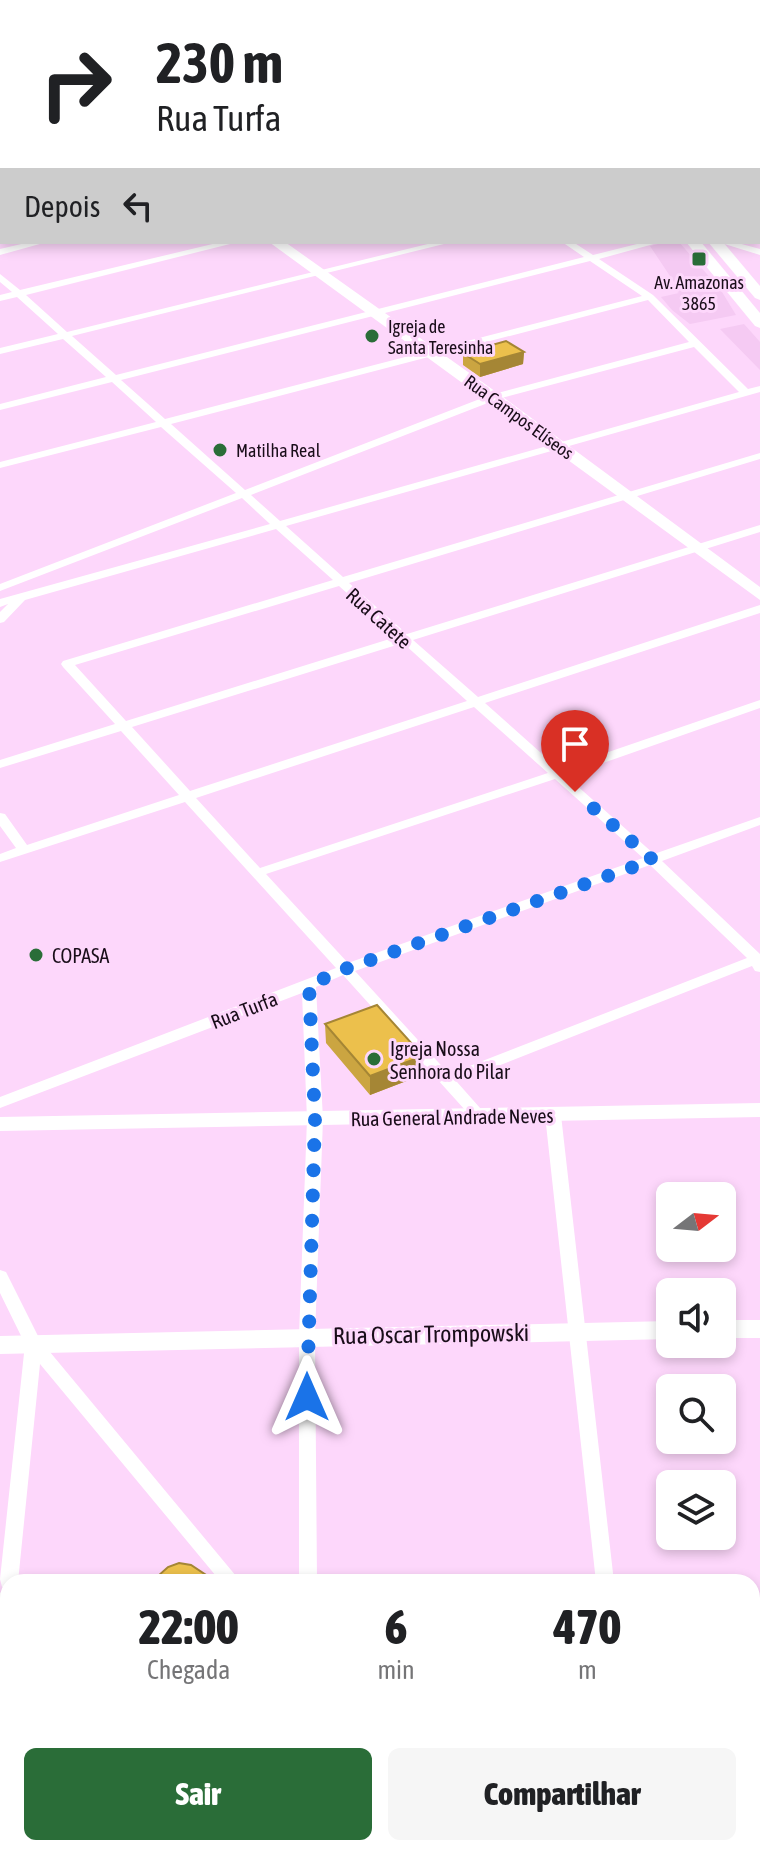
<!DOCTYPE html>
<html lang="pt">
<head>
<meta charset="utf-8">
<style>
	body { margin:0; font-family:"Asap Condensed",sans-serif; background:#f6f6f6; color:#202124; height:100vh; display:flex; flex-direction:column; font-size:30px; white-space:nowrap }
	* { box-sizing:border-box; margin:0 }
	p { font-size:26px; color:#757577 }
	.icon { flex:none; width:44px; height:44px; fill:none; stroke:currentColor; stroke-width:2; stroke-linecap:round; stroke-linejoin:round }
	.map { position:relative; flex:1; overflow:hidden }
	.drawer { position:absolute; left:0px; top:1574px; width:760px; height:282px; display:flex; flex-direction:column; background:#fff; border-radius:24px 24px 0 0; box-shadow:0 4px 12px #0003 }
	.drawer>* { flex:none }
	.hud { position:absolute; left:0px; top:0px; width:760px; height:244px; box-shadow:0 4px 12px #0003; background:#fff; color:#202124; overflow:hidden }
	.needle { width:52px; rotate:74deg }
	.buttons { position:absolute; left:656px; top:1182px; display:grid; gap:16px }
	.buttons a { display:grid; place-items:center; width:80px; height:80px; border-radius:12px; background:#fff; box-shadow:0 4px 12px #0003; font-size:40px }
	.pin { position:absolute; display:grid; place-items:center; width:68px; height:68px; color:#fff; margin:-82px -34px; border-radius:50% 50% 50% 0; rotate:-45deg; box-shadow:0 0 8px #0007 }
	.pin .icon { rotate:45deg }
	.me { position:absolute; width:88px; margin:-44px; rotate:0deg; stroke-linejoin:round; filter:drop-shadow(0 0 6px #0008) }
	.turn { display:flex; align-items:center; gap:28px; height:168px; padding:0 24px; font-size:36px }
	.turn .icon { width:104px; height:104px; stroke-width:2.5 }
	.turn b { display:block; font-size:56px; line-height:68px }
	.then { display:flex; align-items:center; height:76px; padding:0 24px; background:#0003; gap:16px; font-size:30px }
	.eta { display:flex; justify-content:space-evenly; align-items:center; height:136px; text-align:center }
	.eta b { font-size:48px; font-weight:800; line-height:56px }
	.primary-button { display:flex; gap:16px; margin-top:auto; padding:16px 24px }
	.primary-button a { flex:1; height:92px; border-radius:12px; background:#2a6d38; color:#fff; font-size:32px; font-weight:800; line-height:92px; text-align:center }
	.primary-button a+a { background:#f6f6f6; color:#202124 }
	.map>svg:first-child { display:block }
</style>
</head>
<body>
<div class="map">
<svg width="760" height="1855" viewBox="0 0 760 1855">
	<rect width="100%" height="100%" fill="#fdd7fb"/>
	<path fill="#f5caf3" d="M 666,242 L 679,242 L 712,280 L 708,282 L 719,287 L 736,315 L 690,324 L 672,310 L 661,297 L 679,293 L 673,290 L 678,288 L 650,246 Z
		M 744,324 L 760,342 L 760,370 L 720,329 Z"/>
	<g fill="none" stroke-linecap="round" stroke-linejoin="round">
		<path fill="#fff" fill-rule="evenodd" d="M 62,0 L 70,0 L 70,2 L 62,2 Z
			M 149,0 L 157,0 L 158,2 L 150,2 Z
			M 264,0 L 272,0 L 272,2 L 264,2 Z
			M 385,0 L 393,0 L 394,2 L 386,2 Z
			M 467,0 L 491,0 L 492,1 L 464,2 Z
			M 758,14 L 760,14 L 760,18 L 758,18 Z
			M 0,26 L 2,26 L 2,30 L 0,30 Z
			M 0,62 L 2,62 L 2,66 L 0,66 Z
			M 758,119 L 760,119 L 760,125 L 758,125 Z
			M 758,153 L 760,154 L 760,160 L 758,159 Z
			M 758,164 L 760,164 L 760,170 L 758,170 Z
			M 0,178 L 2,178 L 2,184 L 0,184 Z
			M 758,213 L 760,213 L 760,219 L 758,219 Z
			M 30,242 L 47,242 L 0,255 L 0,249 Z
			M 221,242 L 238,242 L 26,295 L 67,332 L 436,242 L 452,242 L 72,336 L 116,375 L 584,257 L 562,242 L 573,242 L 593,255 L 645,242 L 661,242 L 599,259 L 653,295 L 748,389 L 760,386 L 760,392 L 286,526 L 343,577 L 760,453 L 760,459 L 349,583 L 407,634 L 760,525 L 760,532 L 413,640 L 478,697 L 760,605 L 760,613 L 485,703 L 559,769 L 760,700 L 760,708 L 566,776 L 654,854 L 760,817 L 760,825 L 662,861 L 760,954 L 760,972 L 755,971 L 752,966 L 457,1082 L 488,1117 L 485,1121 L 475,1121 L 343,975 L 316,987 L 323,1119 L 315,1336 L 317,1582 L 299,1582 L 299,1336 L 307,1119 L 302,993 L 0,1108 L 0,1097 L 336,968 L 185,802 L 0,862 L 0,854 L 16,848 L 0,826 L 0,813 L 5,814 L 27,845 L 179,795 L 121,731 L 0,768 L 0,760 L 115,724 L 63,667 L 61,664 L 63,661 L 333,580 L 276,529 L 25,600 L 4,622 L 0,623 L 0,612 L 8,604 L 0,607 L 0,599 L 270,524 L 242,498 L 0,591 L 0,584 L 236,493 L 161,427 L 0,468 L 0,462 L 156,422 L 112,382 L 0,410 L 0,404 L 106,377 L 63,339 L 0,354 L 0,348 L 58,334 L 17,297 L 0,301 L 0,295 L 12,292 L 0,282 L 0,274 L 20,290 ZM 590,261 L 642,296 L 165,419 L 121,380 ZM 648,300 L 689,342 L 490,395 L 245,490 L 171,424 ZM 694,347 L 739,392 L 280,521 L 251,495 L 498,399 ZM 339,586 L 396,637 L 126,721 L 75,665 ZM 403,643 L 467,701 L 190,791 L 132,727 ZM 474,707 L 548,773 L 260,868 L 196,798 ZM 555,779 L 643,858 L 348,963 L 266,874 ZM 650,865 L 747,958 L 449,1074 L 355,971 Z
			M 718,242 L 734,242 L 760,249 L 760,255 Z
			M 553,1110 L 558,1111 L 561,1115 L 614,1582 L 596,1582 L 545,1115 L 548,1111 Z
			M 0,1270 L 6,1272 L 40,1340 L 241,1582 L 221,1582 L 40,1364 L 18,1582 L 8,1582 L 8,1681 L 0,1686 L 0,1593 L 7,1589 L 2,1587 L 0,1579 L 25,1344 L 0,1293 Z
			M 8,1801 L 8,1819 L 0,1822 L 0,1804 Z
			M 310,1848 L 330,1848 L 330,1855 L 310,1855 Z
			M 455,1848 L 478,1848 L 481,1855 L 458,1855 Z
			M 623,1848 L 643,1848 L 644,1855 L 624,1855 Z"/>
		<path fill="#fff" fill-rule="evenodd" d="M 481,0 L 498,0 L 499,2 L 482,2 Z
			M 758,33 L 760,33 L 760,39 L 758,39 Z
			M 758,92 L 760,92 L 760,100 L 758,100 Z
			M 0,160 L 2,160 L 2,168 L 0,168 Z
			M 2,205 L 2,213 L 0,214 L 0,206 Z
			M 269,242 L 285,242 L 499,394 L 760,587 L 760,600 Z
			M 760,1103 L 760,1117 L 0,1131 L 0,1117 Z
			M 722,1320 L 760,1320 L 760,1338 L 722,1338 Z
			M 670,1321 L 670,1339 L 0,1354 L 0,1336 Z
			M 752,1659 L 760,1659 L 760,1683 L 752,1683 Z"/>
		<path fill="#fff" fill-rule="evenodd" d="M 626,0 L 638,0 L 638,2 L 626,2 Z
			M 644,0 L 656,0 L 656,2 L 644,2 Z
			M 686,242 L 701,242 L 760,313 L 760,328 L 755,326 Z
			M 708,242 L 723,242 L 760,286 L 760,300 L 755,298 Z"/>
	</g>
	<path fill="#cba541" d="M 524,352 L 523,364 L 480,377 L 463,365 L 463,353 Z
		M 325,1024 L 422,1075 L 370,1095 L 326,1043 Z"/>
	<path fill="#a58635" d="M 524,352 L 523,364 L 480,377 L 480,364 Z
		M 423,1056 L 422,1075 L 370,1095 L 370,1076 Z"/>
	<path fill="#ecc04c" stroke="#a58635" stroke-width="2" d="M 506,341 L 524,352 L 480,364 L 463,353 Z
		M 377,1005 L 423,1056 L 370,1076 L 325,1024 Z
		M 179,1563 L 191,1565 L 212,1579 L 213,1582 L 155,1582 L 158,1576 L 168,1567 Z"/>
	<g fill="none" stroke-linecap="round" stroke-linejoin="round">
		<path stroke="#1a73e8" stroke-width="14" stroke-dasharray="0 25.2" d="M 307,1397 L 315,1119 L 309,985 L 345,969 L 653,860 L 575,792"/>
	</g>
	<g fill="#2a6d38" stroke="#fdd7fb" stroke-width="3">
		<rect x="691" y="251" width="16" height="16" rx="4"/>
		<circle cx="372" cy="336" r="8"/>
		<circle cx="220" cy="450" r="8"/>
		<circle cx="36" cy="955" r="8"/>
		<circle cx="374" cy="1059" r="8"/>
	</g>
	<g text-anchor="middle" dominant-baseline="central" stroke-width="6" stroke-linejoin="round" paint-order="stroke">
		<g font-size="18" fill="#190d19" stroke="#fdd7fb" text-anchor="start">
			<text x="699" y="282" text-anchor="middle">Av. Amazonas<tspan x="699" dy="21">3865</tspan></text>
			<text x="388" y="326">Igreja de<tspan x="388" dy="21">Santa Teresinha</tspan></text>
			<text x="236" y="450">Matilha Real</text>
		</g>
		<g font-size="18" fill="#190d19" stroke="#fdd7fb">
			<text transform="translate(519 417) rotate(36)">Rua Campos Elíseos</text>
		</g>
		<g font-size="20" fill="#190d19" stroke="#fdd7fb">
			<text transform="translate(379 618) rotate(42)">Rua Catete</text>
			<text transform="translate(244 1010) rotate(-21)">Rua Turfa</text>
			<text transform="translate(452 1117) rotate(-1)">Rua General Andrade Neves</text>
		</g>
		<g font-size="20" fill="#190d19" stroke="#fdd7fb" text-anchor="start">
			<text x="52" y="955">COPASA</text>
			<text x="390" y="1048">Igreja Nossa<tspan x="390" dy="23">Senhora do Pilar</tspan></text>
		</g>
		<g font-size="24" fill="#190d19" stroke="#fdd7fb">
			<text transform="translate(431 1334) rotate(-1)">Rua Oscar Trompowski</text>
		</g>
	</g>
</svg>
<div class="buttons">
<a><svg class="needle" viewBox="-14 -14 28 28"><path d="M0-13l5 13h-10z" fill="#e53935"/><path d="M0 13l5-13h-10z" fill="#757577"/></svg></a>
<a><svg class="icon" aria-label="sound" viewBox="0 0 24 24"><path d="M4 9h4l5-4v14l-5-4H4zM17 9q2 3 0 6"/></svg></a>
<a><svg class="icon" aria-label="search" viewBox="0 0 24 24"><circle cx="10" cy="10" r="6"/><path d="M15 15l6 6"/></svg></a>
<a><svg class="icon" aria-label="layers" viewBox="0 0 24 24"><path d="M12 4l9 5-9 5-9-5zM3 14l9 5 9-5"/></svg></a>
</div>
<div class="pin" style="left:575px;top:792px;background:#d93025"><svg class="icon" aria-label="arrive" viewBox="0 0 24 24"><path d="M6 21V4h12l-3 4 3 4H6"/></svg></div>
<svg class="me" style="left:307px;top:1397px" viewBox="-20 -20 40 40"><path d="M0-17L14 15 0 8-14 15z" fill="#1a73e8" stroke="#fff" stroke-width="4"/></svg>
<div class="hud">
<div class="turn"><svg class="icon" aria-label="right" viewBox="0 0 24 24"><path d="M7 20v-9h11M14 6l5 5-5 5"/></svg><div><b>230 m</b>Rua Turfa</div></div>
<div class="then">Depois<svg class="icon" aria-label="left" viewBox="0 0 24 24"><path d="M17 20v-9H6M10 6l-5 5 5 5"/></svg></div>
</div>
<section class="drawer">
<div class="eta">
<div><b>22:00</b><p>Chegada</p></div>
<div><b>6</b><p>min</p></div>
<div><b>470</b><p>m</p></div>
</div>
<div class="primary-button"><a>Sair</a><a>Compartilhar</a></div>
</section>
</div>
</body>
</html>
